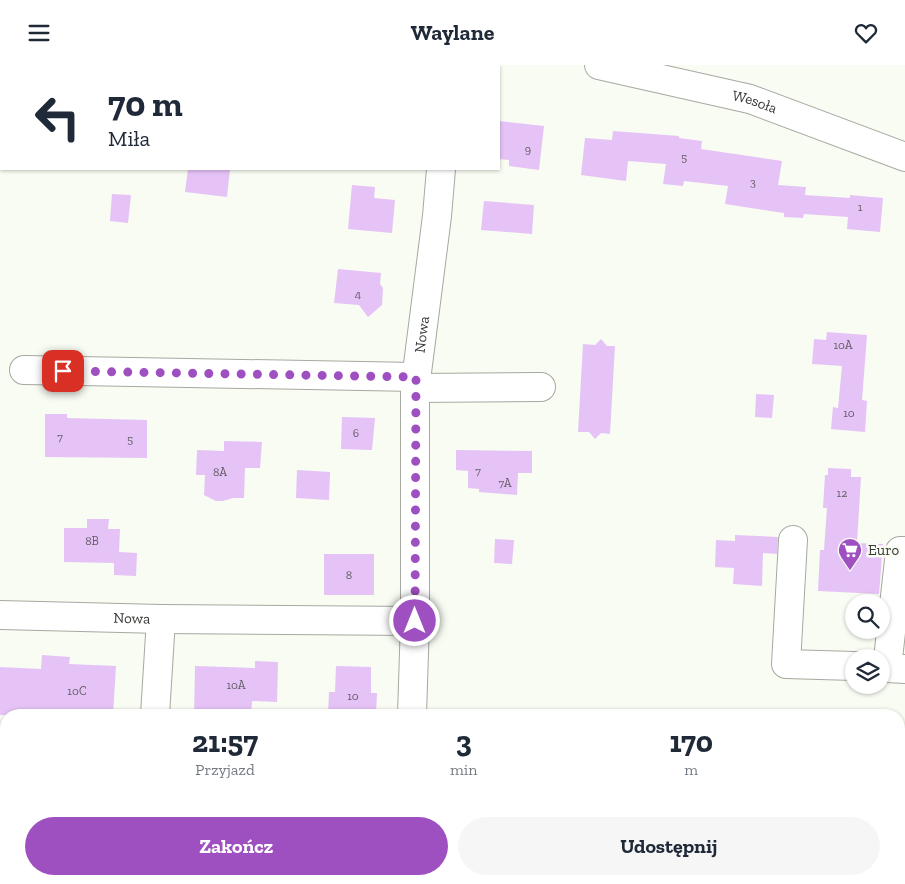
<!DOCTYPE html>
<html lang="pl">
<head>
<meta charset="utf-8">
<style>
	body { margin:0; font-family:"Zilla Slab",serif; background:#f6f6f7; color:#1f2937; height:100vh; display:flex; flex-direction:column; font-size:19px; white-space:nowrap }
	* { box-sizing:border-box; margin:0 }
	p { font-size:16px; color:#747a83 }
	.icon { flex:none; width:28px; height:28px; fill:none; stroke:currentColor; stroke-width:2; stroke-linecap:round; stroke-linejoin:round }
	.map { position:relative; flex:1; overflow:hidden }
	.drawer { position:absolute; left:0px; top:644px; width:905px; height:176px; display:flex; flex-direction:column; background:#fff; border-radius:20px 20px 0 0; box-shadow:0 1px 4px #0004 }
	.drawer>* { flex:none }
	.hud { position:absolute; left:0px; top:0px; width:500px; height:105px; box-shadow:0 1px 4px #0004; background:#fff; color:#1f2937; overflow:hidden }
	.tools { position:absolute; left:845px; top:529px; display:grid; gap:10px }
	.tools a { display:grid; place-items:center; width:45px; height:45px; border-radius:50%; background:#fff; box-shadow:0 1px 4px #0004; font-size:25px }
	.pin { position:absolute; display:grid; place-items:center; width:42px; height:42px; color:#fff; margin:-21px; border-radius:10px; box-shadow:0 2px 8px #0006 }
	.me { position:absolute; width:55px; margin:-28px; rotate:0deg; stroke-linejoin:round; filter:drop-shadow(0 0 4px #0008) }
	.turn { display:flex; align-items:center; gap:18px; height:105px; padding:0 25px; font-size:22px }
	.turn .icon { width:65px; height:65px; stroke-width:2.5 }
	.turn b { display:block; font-size:35px; line-height:42px }
	.eta { display:flex; justify-content:space-evenly; align-items:center; height:85px; text-align:center }
	.eta b { font-size:30px; font-weight:700; line-height:35px }
	.button { display:flex; gap:10px; margin-top:auto; padding:10px 25px }
	.button a { flex:1; height:58px; border-radius:30px; background:#9e50c1; color:#fff; font-size:20px; font-weight:700; line-height:58px; text-align:center }
	.button a+a { background:#f6f6f7; color:#1f2937 }
	header { display:flex; justify-content:space-between; align-items:center; height:65px; padding:0 25px; background:#fff; font-size:22px; font-weight:700 }
	.map>svg:first-child { display:block }
</style>
</head>
<body>
<header><svg class="icon" aria-label="menu" viewBox="0 0 24 24"><path d="M4 6h16M4 12h16M4 18h16"/></svg>Waylane<svg class="icon" aria-label="heart" viewBox="0 0 24 24"><path d="M12 20l-8-8c-3-5 5-10 8-4 3-6 11-1 8 4z"/></svg></header>
<div class="map">
<svg width="905" height="819" viewBox="0 0 905 819">
	<rect width="100%" height="100%" fill="#f8fcf2"/>
	<path fill="#e5c3f6" d="M 499,56 L 544,61 L 539,105 L 509,101 L 509,95 L 499,94 Z
		M 613,66 L 679,71 L 679,73 L 702,76 L 701,84 L 782,96 L 778,120 L 806,122 L 805,130 L 850,133 L 850,130 L 883,133 L 880,167 L 847,164 L 848,152 L 804,149 L 803,153 L 784,152 L 784,148 L 725,139 L 728,121 L 684,116 L 683,121 L 663,119 L 666,99 L 628,96 L 626,116 L 581,110 L 585,73 L 612,75 Z
		M 188,104 L 230,104 L 227,132 L 185,127 Z
		M 352,120 L 375,122 L 374,133 L 395,135 L 392,168 L 348,164 Z
		M 112,129 L 131,130 L 128,158 L 110,156 Z
		M 484,136 L 534,140 L 532,169 L 481,165 Z
		M 338,204 L 381,208 L 380,219 L 383,223 L 382,240 L 368,252 L 359,240 L 334,238 Z
		M 827,267 L 867,270 L 862,335 L 867,336 L 865,367 L 831,364 L 833,342 L 838,343 L 842,301 L 812,299 L 814,274 L 826,275 Z
		M 601,274 L 607,281 L 615,281 L 610,369 L 601,368 L 595,374 L 589,367 L 578,367 L 583,279 L 595,280 Z
		M 756,329 L 774,330 L 772,353 L 755,352 Z
		M 45,349 L 67,349 L 67,353 L 147,355 L 147,393 L 45,392 Z
		M 342,352 L 375,353 L 372,385 L 341,384 Z
		M 224,376 L 262,377 L 260,403 L 245,403 L 244,433 L 233,433 L 223,436 L 216,436 L 204,430 L 205,410 L 196,410 L 197,385 L 224,386 Z
		M 456,385 L 532,386 L 532,408 L 518,408 L 517,430 L 479,427 L 479,424 L 468,423 L 468,406 L 456,405 Z
		M 828,403 L 851,404 L 851,412 L 861,412 L 857,478 L 883,479 L 879,529 L 818,526 L 820,485 L 824,485 L 827,443 L 823,443 L 825,410 L 828,410 Z
		M 297,405 L 330,407 L 329,435 L 296,433 Z
		M 87,454 L 109,454 L 108,464 L 120,464 L 119,487 L 137,488 L 136,511 L 114,510 L 114,498 L 64,497 L 64,463 L 87,463 Z
		M 735,470 L 778,472 L 777,489 L 763,488 L 762,521 L 733,519 L 734,503 L 715,502 L 716,475 L 735,476 Z
		M 495,474 L 514,475 L 512,499 L 494,498 Z
		M 324,489 L 374,489 L 374,530 L 324,530 Z
		M 42,590 L 70,592 L 69,599 L 116,601 L 113,650 L 0,650 L 0,602 L 41,604 Z
		M 255,596 L 278,597 L 277,637 L 252,636 L 251,650 L 194,650 L 195,601 L 255,603 Z
		M 336,601 L 371,602 L 371,628 L 377,628 L 376,650 L 328,650 L 329,627 L 335,627 Z"/>
	<g fill="none" stroke-linecap="round" stroke-linejoin="round">
		<g stroke="#a5a9a0" stroke-width="30">
			<g id="minor">
				<path id="s1" d="M 599,0 L 750,34 L 905,92"/>
				<path d="M 449,1 L 449,0"/>
				<path d="M 24,305 L 416,312"/>
				<path d="M 415,323 L 541,322"/>
				<path d="M 793,475 L 786,599 L 854,601"/>
				<path d="M 905,486 L 900,486 L 887,603 L 905,604"/>
				<path id="s2" d="M 0,550 L 161,554 L 415,556"/>
				<path d="M 155,650 L 161,554"/>
				<path id="s3" d="M 412,650 L 415,556 L 415,323 L 437,151 L 441,104"/>
				<path d="M 144,819 L 145,814"/>
			</g>
		</g>
		<use href="#minor" stroke="#fff" stroke-width="28"/>
	</g>
	<g fill="none" stroke-linecap="round" stroke-linejoin="round">
		<path stroke="#9e50c1" stroke-width="9" stroke-dasharray="0 16.2" d="M 63,306 L 416,312 L 415,556"/>
	</g>
	<defs>
		<g id="supermarket-pin" transform="scale(1.25)"><path d="M0 17L-7.5 6A9.5 9.5 0 1 1 7.5 6Z" fill="#9e50c1" stroke="#f8fcf2"/><path d="M-6-5.5h2.5l.6 2H6L4.5 2H-2.5L-4.4-4H-6ZM-1.5 3.2a1.3 1.3 0 1 0 .1 0ZM3 3.2a1.3 1.3 0 1 0 .1 0Z" fill="#fff"/></g>
	</defs>
	<g fill-rule="evenodd">
		<use href="#supermarket-pin" x="850" y="485"/>
	</g>
	<g text-anchor="middle" dominant-baseline="central" stroke-width="5" stroke-linejoin="round" paint-order="stroke">
		<g font-size="12" fill="#645d67">
			<text x="528" y="84">9</text>
			<text x="684" y="92">5</text>
			<text x="753" y="117">3</text>
			<text x="860" y="142">1</text>
			<text x="358" y="229">4</text>
			<text x="843" y="280">10A</text>
			<text x="849" y="348">10</text>
			<text x="356" y="368">6</text>
			<text x="60" y="372">7</text>
			<text x="130" y="374">5</text>
			<text x="478" y="406">7</text>
			<text x="220" y="407">8A</text>
			<text x="505" y="418">7A</text>
			<text x="842" y="428">12</text>
			<text x="92" y="476">8B</text>
			<text x="349" y="510">8</text>
			<text x="236" y="620">10A</text>
			<text x="77" y="626">10C</text>
			<text x="353" y="631">10</text>
		</g>
		<g font-size="15" fill="#393b37" stroke="#f8fcf2">
			<text stroke="none"><textPath href="#s1" startOffset="160">Wesoła</textPath></text>
			<text stroke="none"><textPath href="#s3" startOffset="381">Nowa</textPath></text>
			<text stroke="none"><textPath href="#s2" startOffset="132">Nowa</textPath></text>
		</g>
		<g font-size="15" fill="#393b37" stroke="#f8fcf2" text-anchor="start">
			<text x="868" y="485">Euro</text>
		</g>
	</g>
</svg>
<div class="tools">
<a><svg class="icon" aria-label="search" viewBox="0 0 24 24"><circle cx="10" cy="10" r="6"/><path d="M15 15l6 6"/></svg></a>
<a><svg class="icon" aria-label="layers" viewBox="0 0 24 24"><path d="M12 4l9 5-9 5-9-5zM3 14l9 5 9-5"/></svg></a>
</div>
<div class="pin" style="left:63px;top:306px;background:#d93025"><svg class="icon" aria-label="arrive" viewBox="0 0 24 24"><path d="M6 21V4h12l-3 4 3 4H6"/></svg></div>
<svg class="me" style="left:415px;top:556px" viewBox="-20 -20 40 40"><circle r="17" fill="#9e50c1" stroke="#fff" stroke-width="3"/><path d="M0-11L8 9 0 5-8 9z" fill="#fff"/></svg>
<div class="hud">
<div class="turn"><svg class="icon" aria-label="left" viewBox="0 0 24 24"><path d="M17 20v-9H6M10 6l-5 5 5 5"/></svg><div><b>70 m</b>Miła</div></div>
</div>
<section class="drawer">
<div class="eta">
<div><b>21:57</b><p>Przyjazd</p></div>
<div><b>3</b><p>min</p></div>
<div><b>170</b><p>m</p></div>
</div>
<div class="button"><a>Zakończ</a><a>Udostępnij</a></div>
</section>
</div>
</body>
</html>
